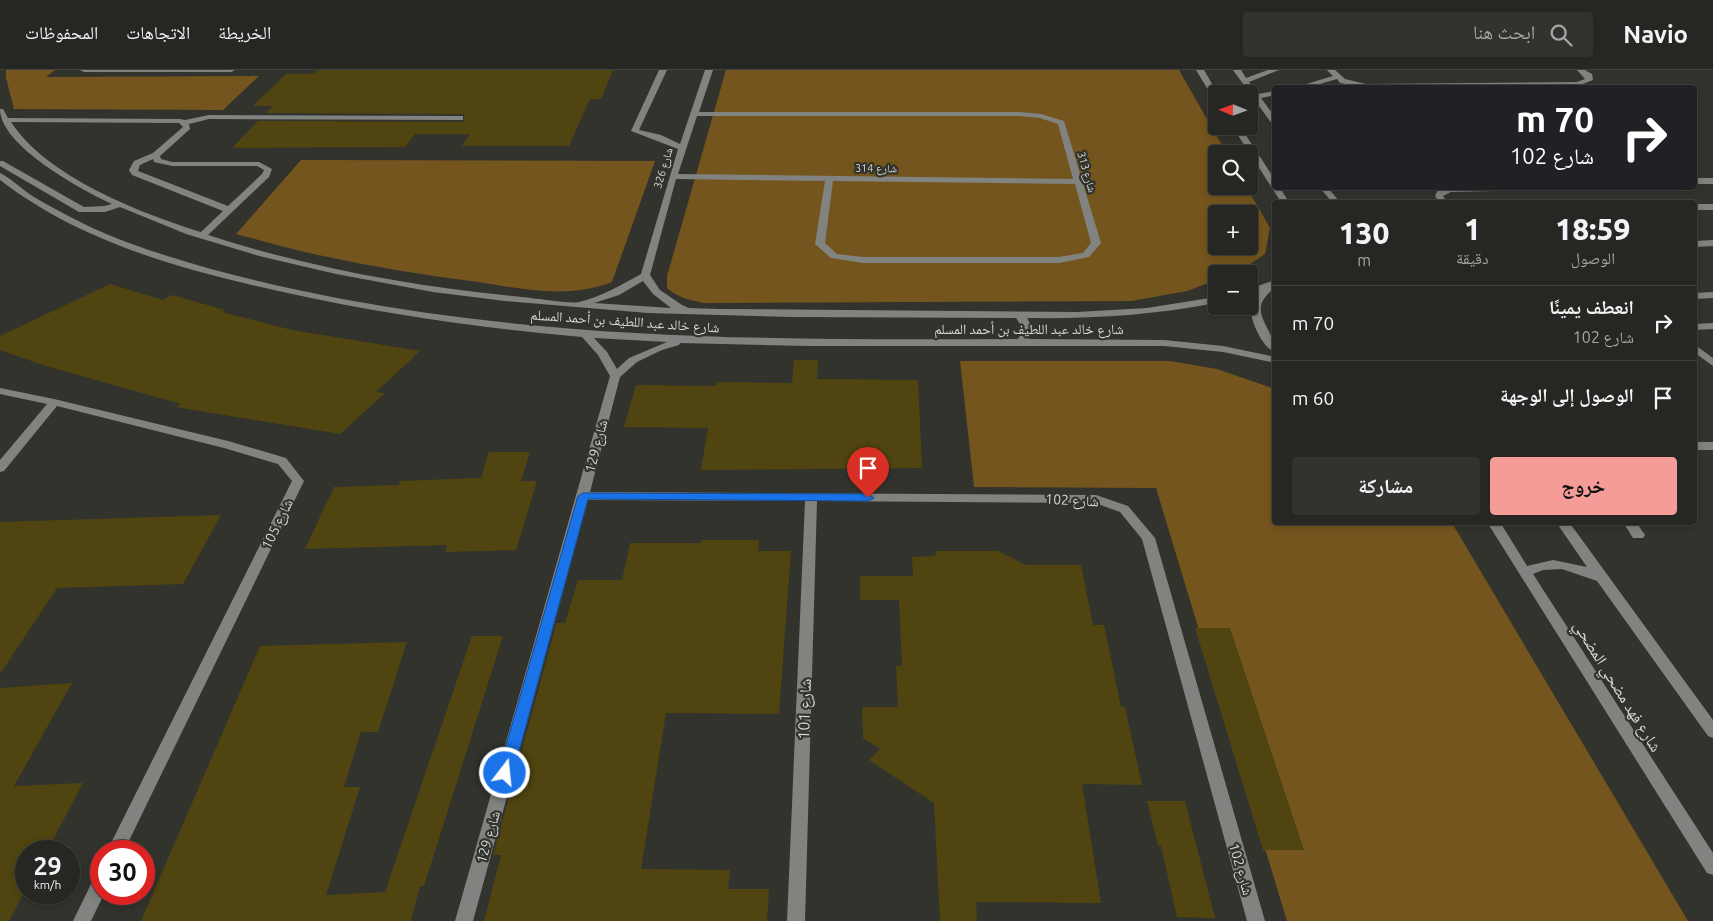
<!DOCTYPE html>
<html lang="ar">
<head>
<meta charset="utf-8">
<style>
	body { margin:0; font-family:Ubuntu,"Noto Naskh Arabic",sans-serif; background:#32322f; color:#f1f3f6; direction:rtl; height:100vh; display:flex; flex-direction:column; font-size:19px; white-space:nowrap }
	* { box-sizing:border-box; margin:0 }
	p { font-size:16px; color:#a4a5a5 }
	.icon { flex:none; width:28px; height:28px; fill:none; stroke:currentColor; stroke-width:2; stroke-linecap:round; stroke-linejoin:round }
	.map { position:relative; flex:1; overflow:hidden; direction:ltr }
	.details { position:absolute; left:1272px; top:130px; width:425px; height:325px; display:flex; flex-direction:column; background:#262622; border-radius:5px; box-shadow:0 2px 8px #0003,0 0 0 1px #424340; direction:rtl }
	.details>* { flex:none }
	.top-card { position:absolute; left:1272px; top:15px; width:425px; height:105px; border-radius:5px; box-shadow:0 2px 8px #0003,0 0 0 1px #424340; direction:rtl; background:#202124; color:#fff; overflow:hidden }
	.needle { width:32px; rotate:271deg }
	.controls { position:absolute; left:1208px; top:15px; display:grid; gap:10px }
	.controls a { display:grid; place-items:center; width:50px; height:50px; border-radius:5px; background:#262622; box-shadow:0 2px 8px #0003,0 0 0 1px #424340; font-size:25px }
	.speed { position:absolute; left:15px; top:770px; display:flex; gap:10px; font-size:25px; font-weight:700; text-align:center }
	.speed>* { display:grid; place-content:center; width:65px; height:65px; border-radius:50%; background:#262622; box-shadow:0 2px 8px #0003,0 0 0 1px #424340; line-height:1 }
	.speed small { font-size:12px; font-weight:400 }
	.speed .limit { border:8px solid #d22; background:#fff; color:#111 }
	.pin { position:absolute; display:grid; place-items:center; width:42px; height:42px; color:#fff; margin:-51px -21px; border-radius:50% 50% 50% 0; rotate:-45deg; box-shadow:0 0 5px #0007 }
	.pin .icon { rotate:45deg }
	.me { position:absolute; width:55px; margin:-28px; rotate:16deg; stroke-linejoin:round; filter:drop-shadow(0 0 4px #0008) }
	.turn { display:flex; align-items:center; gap:18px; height:105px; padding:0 20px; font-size:22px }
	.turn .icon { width:65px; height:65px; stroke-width:2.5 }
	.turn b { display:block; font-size:35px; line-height:42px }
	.eta { display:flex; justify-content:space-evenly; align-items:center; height:85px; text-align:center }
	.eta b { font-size:30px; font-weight:800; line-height:35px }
	.action { display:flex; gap:10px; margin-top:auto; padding:10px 20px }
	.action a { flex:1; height:58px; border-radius:5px; background:#f59b98; color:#111; font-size:20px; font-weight:800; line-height:58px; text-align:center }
	.action a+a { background:#32322f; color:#f1f3f6 }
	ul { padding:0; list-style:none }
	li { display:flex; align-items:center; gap:15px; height:75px; padding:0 20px; border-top:1px solid #424340 }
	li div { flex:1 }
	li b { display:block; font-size:19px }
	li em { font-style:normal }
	header { display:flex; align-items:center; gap:30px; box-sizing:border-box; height:70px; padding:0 25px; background:#262622; border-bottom:1px solid #424340 }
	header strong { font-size:24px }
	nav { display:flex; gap:28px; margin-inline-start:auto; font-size:18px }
	.search { width:350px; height:45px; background:#32322f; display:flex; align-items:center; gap:12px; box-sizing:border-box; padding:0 18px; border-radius:5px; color:#a4a5a5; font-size:19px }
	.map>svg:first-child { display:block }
</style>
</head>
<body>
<header>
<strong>Navio</strong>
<div class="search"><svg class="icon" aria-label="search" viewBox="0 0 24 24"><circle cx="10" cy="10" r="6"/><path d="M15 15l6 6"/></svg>ابحث هنا</div>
<nav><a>الخريطة</a><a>الاتجاهات</a><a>المحفوظات</a></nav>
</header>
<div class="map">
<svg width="1713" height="851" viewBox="0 0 1713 851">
	<rect width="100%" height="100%" fill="#32332d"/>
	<path fill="#74551d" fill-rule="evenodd" d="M 6,0 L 55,0 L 46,7 L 259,6 L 223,40 L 14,39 L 6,8 Z
		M 726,0 L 1179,0 L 1227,84 L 1216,84 L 1216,116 L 1246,116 L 1270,158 L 1265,184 L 1235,204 L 1216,204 L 1216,210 L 1187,221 L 1132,231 L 704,233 C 689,230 679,228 667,218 L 667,206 ZM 1216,144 L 1249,144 L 1249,176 L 1216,176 Z
		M 301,90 L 655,91 L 612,212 C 565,230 519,218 471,211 C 423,205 375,197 328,187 C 297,181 267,172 236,164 Z
		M 960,291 L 1170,291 L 1217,299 L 1275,319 L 1275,452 L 1452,453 L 1688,851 L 1287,851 L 1156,418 L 974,417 Z"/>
	<path fill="#504510" d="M 318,0 L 613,0 L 601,29 L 590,29 L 569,76 L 462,76 L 470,64 L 415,64 L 405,77 L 232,78 L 258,51 L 463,52 L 465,50 L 463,44 L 266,43 L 273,36 L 253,36 L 286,4 L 314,4 Z
		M 110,214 L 163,230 L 172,225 L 225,240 L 222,242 L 292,260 L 420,281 L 376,322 L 385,323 L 340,364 L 176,337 L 181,334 L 43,295 L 0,280 L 0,266 Z
		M 794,290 L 818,290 L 817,309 L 918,310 L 922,398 L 701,400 L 708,358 L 624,357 L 636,315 L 716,316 L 717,312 L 792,313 Z
		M 489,382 L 530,382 L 521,411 L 537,411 L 516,480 L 445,482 L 447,475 L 305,479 L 334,417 L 399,415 L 400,411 L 481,408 Z
		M 221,445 L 183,514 L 57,518 L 0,604 L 0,452 Z
		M 702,470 L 759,470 L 758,481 L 791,481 L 779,644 L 666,643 L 641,799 L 730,800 L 728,819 L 769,819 L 767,851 L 484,851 L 501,785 L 493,785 L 552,570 L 556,553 L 565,553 L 578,510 L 622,510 L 630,473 L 701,473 Z
		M 935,481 L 998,481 L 1026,495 L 1081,495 L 1093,555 L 1104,555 L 1121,637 L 1125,637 L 1142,715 L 1082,714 L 1101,833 L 976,832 L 977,851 L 940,851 L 934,733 L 869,690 L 880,679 L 863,668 L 862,637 L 898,637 L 896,596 L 902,596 L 899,530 L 860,530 L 860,506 L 913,506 L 912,487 L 936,486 Z
		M 1195,558 L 1230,558 L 1304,780 L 1263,780 Z
		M 472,566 L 503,566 L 424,816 L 420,816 L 411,851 L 141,851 L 260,576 L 407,572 L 378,662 L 361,662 L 344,717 L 360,717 L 326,825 L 385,822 Z
		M 72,613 L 14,716 L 83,713 L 47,781 L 26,781 L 26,819 L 9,851 L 0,851 L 0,618 Z
		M 1147,731 L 1185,731 L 1215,848 L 1177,847 L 1161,776 L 1158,776 Z"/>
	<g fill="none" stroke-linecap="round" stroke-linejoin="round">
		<path fill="#818380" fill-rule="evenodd" d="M 80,0 L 235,0 L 231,2 L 84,2 Z
			M 659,0 L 667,0 L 639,60 L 661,65 L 680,74 L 705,0 L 713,0 L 699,42 L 1019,42 L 1041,44 L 1064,51 L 1101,173 L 1089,187 L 1059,193 L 863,193 L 831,188 L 815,174 L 825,111 L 676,109 L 650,205 L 660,220 L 682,235 L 689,238 L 720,239 L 1077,242 L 1147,238 L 1216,227 L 1216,233 C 1154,245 1091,249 1027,248 L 1032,257 L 1029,269 L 1164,270 L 1223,276 L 1275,287 L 1275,293 L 1223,282 L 1164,276 L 809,276 L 680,273 L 679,275 L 662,280 L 637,292 L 620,307 L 590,422 L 1096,425 L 1128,436 L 1155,468 L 1265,851 L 1247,851 L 1142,469 L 1120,442 L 1095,433 L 817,431 L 805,851 L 787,851 L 805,431 L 588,430 L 473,851 L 455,851 L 610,306 L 598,285 L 582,267 C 481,258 381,244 283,222 C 183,200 82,173 0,110 L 0,103 C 12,109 23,120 34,127 C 65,145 96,161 129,173 C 198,198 270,215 342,229 C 566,271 791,270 1018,269 L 1021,264 L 1022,257 L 1016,248 L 792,247 L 648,243 L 505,231 L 433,222 L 336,204 L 259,186 L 186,164 L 120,137 L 105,142 L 79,142 L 0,96 L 0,91 L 3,91 L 84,137 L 104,136 L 112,134 C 82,120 0,76 0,39 L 3,39 L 8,48 L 180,49 L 185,50 L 209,45 L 460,46 L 463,46 L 463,50 L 209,49 L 189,54 L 190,59 L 160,86 L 161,89 L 172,92 L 259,92 L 272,99 L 269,107 L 208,165 C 309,198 417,217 522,227 C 534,228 570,234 579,232 C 601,227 621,215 641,204 L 678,79 L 631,61 ZM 697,46 L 1019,46 L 1040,48 L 1058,54 L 1073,109 L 678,104 ZM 11,52 L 179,53 L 183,57 L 153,83 L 134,91 L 129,100 L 132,105 L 223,141 L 201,162 C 140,143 47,107 11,52 ZM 153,89 L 154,92 L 172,96 L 257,96 L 264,100 L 262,104 L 228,136 L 138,101 L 140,95 ZM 833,111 L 1075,114 L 1091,173 L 1083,183 L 1059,187 L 863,187 L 837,184 L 825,173 ZM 643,211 L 653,224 L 671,238 L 594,233 L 619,225 ZM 594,268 L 667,272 L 629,288 L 617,299 L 607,282 Z
			M 1196,0 L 1204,0 L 1218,24 L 1216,24 L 1216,28 L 1213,28 Z
			M 1233,0 L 1241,0 L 1246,8 L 1268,0 L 1279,0 L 1249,12 L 1258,24 L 1275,21 L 1275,25 L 1261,28 L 1275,47 L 1275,54 L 1272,54 Z
			M 1327,0 L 1335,0 L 1345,9 L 1366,14 L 1577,12 L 1585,9 L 1577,0 L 1585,0 L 1592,4 L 1593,10 L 1578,16 L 1363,18 L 1340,13 L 1337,9 L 1306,18 L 1293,18 L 1333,6 Z
			M 1232,56 L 1240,56 L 1275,110 L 1275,118 L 1280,118 L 1289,132 L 1281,132 Z
			M 1695,108 L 1713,108 L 1713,114 L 1695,114 Z
			M 1320,118 L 1328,118 L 1340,132 L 1332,132 Z
			M 1446,118 L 1498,118 L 1494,121 L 1451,122 L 1443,126 L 1447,132 L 1439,132 L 1435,126 L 1438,120 Z
			M 1695,134 L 1713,134 L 1713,140 L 1695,140 Z
			M 1713,170 L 1713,176 L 1695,177 L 1695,171 Z
			M 1275,210 L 1275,218 C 1243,241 1275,257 1275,282 C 1263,279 1249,249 1251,237 C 1252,231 1255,227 1258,222 L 1249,225 L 1249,219 Z
			M 1713,222 L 1713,228 L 1695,229 L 1695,223 Z
			M 1713,253 L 1713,259 L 1695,260 L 1695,254 Z
			M 1695,275 L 1713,288 L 1713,296 L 1695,283 Z
			M 0,318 L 54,329 L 228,371 L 286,388 L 304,411 L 124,781 L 107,781 L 292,411 L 278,394 L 224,378 L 57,336 L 4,401 L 0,402 L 0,390 L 47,334 L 0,324 Z
			M 1695,372 L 1713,372 L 1713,380 L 1695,380 Z
			M 1487,452 L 1500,452 L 1527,496 L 1553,490 L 1587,497 L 1556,452 L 1569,452 L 1713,650 L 1713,668 L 1708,666 L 1597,511 L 1562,499 L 1543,500 L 1533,504 L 1713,783 L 1713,805 L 1707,803 Z
			M 1623,452 L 1636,452 L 1645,465 L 1643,468 L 1633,468 Z
			M 101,804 L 101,824 L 104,824 L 91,851 L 73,851 L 95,806 Z"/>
	</g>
	<path fill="#1a73e8" stroke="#114b97" d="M 583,423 L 868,424 L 874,428 L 868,431 L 588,429 L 513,703 L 511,707 L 505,709 L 500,707 L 498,703 L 578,426 Z"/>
	<g text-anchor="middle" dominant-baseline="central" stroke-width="4.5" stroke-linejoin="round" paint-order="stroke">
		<g font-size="11" fill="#d8d9d5" stroke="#32332d">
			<text transform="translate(663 98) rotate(-73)">شارع 326</text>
			<text transform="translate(876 98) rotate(1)">شارع 314</text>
			<text transform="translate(1087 102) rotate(74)">شارع 313</text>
		</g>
		<g font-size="14" fill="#d8d9d5" stroke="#32332d">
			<text transform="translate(625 251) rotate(4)">شارع خالد عبد اللطيف بن أحمد المسلم</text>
			<text x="1029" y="259">شارع خالد عبد اللطيف بن أحمد المسلم</text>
			<text transform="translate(596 376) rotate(-75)">شارع 129</text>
			<text transform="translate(1072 430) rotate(3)">شارع 102</text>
			<text transform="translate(277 454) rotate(-64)">شارع 105</text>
			<text transform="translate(488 767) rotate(-74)">شارع 129</text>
			<text transform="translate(1241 799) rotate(74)">شارع 102</text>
		</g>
		<g font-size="16" fill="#d8d9d5" stroke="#32332d">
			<text transform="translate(1618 616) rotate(58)">شارع فهد مضحي المضحي</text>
			<text transform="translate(804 639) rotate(-88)">شارع 101</text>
		</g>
	</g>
</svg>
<div class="controls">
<a><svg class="needle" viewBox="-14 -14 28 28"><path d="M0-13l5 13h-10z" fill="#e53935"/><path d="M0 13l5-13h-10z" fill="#a4a5a5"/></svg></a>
<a><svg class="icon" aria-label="search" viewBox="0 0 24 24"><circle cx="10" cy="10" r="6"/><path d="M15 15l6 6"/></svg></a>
<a>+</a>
<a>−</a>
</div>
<div class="speed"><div>29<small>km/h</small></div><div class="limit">30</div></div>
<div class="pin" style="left:868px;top:428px;background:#d93025"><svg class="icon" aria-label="arrive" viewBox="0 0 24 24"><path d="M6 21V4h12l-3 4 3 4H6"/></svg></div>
<svg class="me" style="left:505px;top:703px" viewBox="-20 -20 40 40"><circle r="17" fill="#1a73e8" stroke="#fff" stroke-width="3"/><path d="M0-11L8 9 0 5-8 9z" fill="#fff"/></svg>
<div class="top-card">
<div class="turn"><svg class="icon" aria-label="right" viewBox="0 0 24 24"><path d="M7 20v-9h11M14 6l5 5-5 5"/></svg><div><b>70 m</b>شارع 102</div></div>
</div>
<section class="details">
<div class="eta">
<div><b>18:59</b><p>الوصول</p></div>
<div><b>1</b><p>دقيقة</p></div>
<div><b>130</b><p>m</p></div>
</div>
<ul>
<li><svg class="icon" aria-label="right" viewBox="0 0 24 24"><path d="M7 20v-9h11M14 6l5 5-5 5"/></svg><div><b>انعطف يمينًا</b><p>شارع 102</p></div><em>70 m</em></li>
<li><svg class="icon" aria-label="arrive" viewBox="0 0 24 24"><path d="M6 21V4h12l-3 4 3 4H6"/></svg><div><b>الوصول إلى الوجهة</b></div><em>60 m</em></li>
</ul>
<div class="action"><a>خروج</a><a>مشاركة</a></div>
</section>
</div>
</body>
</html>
